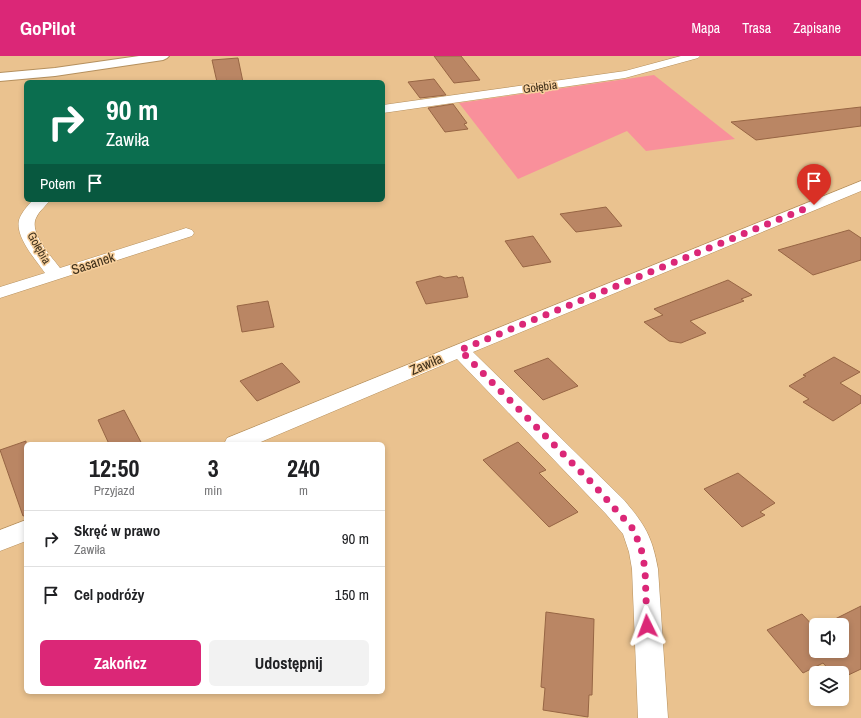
<!DOCTYPE html>
<html lang="pl">
<head>
<meta charset="utf-8">
<style>
	body { margin:0; font-family:"Archivo Narrow",sans-serif; background:#f2f2f2; color:#202124; height:100vh; display:flex; flex-direction:column; font-size:15px; white-space:nowrap }
	* { box-sizing:border-box; margin:0 }
	p { font-size:13px; color:#757577 }
	.icon { flex:none; width:22px; height:22px; fill:none; stroke:currentColor; stroke-width:2; stroke-linecap:round; stroke-linejoin:round }
	.map { position:relative; flex:1; overflow:hidden }
	.sheet { position:absolute; left:24px; top:386px; width:361px; height:252px; display:flex; flex-direction:column; background:#fff; border-radius:6px; box-shadow:0 2px 6px #0003 }
	.sheet>* { flex:none }
	.hud { position:absolute; left:24px; top:24px; width:361px; height:122px; border-radius:6px; box-shadow:0 2px 6px #0003; background:#0b6e4f; color:#fff; overflow:hidden }
	.fabs { position:absolute; left:809px; top:562px; display:grid; gap:8px }
	.fabs a { display:grid; place-items:center; width:40px; height:40px; border-radius:6px; background:#fff; box-shadow:0 2px 6px #0003; font-size:20px }
	.pin { position:absolute; display:grid; place-items:center; width:34px; height:34px; color:#fff; margin:-41px -17px; border-radius:50% 50% 50% 0; rotate:-45deg; box-shadow:0 0 4px #0007 }
	.pin .icon { rotate:45deg }
	.me { position:absolute; width:44px; margin:-22px; rotate:357deg; stroke-linejoin:round; filter:drop-shadow(0 0 3px #0008) }
	.turn { display:flex; align-items:center; gap:14px; height:84px; padding:0 16px; font-size:18px }
	.turn .icon { width:52px; height:52px; stroke-width:2.5 }
	.turn b { display:block; font-size:28px; line-height:34px }
	.then { display:flex; align-items:center; height:38px; padding:0 16px; background:#0003; gap:8px; font-size:15px }
	.eta { display:flex; justify-content:space-evenly; align-items:center; height:68px; text-align:center }
	.eta b { font-size:24px; font-weight:700; line-height:28px }
	.cta { display:flex; gap:8px; margin-top:auto; padding:8px 16px }
	.cta a { flex:1; height:46px; border-radius:6px; background:#db2777; color:#fff; font-size:16px; font-weight:700; line-height:46px; text-align:center }
	.cta a+a { background:#f2f2f2; color:#202124 }
	ul { padding:0; list-style:none }
	li { display:flex; align-items:center; gap:12px; height:56px; padding:0 16px; border-top:1px solid #e0e0e0 }
	li div { flex:1 }
	li b { display:block; font-size:15px }
	li em { font-style:normal }
	header { display:flex; align-items:center; gap:24px; box-sizing:border-box; height:56px; padding:0 20px; background:#db2777; color:#fff }
	header strong { font-size:19px }
	nav { display:flex; gap:22px; margin-inline-start:auto; font-size:14px }
	.map>svg:first-child { display:block }
</style>
</head>
<body>
<header>
<strong>GoPilot</strong>
<nav><a>Mapa</a><a>Trasa</a><a>Zapisane</a></nav>
</header>
<div class="map">
<svg width="861" height="662" viewBox="0 0 861 662">
	<rect width="100%" height="100%" fill="#eac28f"/>
	<path fill="#f9909b" d="M 654,19 L 735,83 L 646,95 L 627,75 L 518,123 L 459,47 Z"/>
	<path fill="#ba8664" stroke="#976544" d="M 434,0 L 461,0 L 480,24 L 454,27 Z
		M 238,2 L 243,26 L 217,26 L 212,4 Z
		M 434,23 L 446,39 L 420,42 L 408,26 Z
		M 453,48 L 467,67 L 464,68 L 468,73 L 445,76 L 428,52 Z
		M 861,51 L 861,70 L 756,84 L 731,66 Z
		M 606,151 L 622,170 L 576,176 L 560,158 Z
		M 849,174 L 861,182 L 861,204 L 813,219 L 778,194 Z
		M 533,180 L 551,206 L 523,211 L 505,185 Z
		M 440,220 L 445,222 L 457,220 L 458,222 L 463,221 L 468,241 L 426,248 L 416,226 Z
		M 728,224 L 752,239 L 741,243 L 744,245 L 690,265 L 706,277 L 681,287 L 669,285 L 644,266 L 663,259 L 654,253 Z
		M 268,245 L 274,271 L 242,276 L 237,250 Z
		M 834,301 L 860,316 L 840,327 L 861,340 L 861,347 L 833,365 L 803,346 L 809,343 L 789,330 L 806,320 L 803,319 Z
		M 548,302 L 578,330 L 543,344 L 514,315 Z
		M 282,307 L 300,326 L 257,345 L 240,325 Z
		M 124,354 L 142,388 L 109,388 L 98,364 Z
		M 26,385 L 26,459 L 23,460 L 0,394 Z
		M 518,386 L 546,414 L 539,417 L 578,456 L 549,471 L 483,404 Z
		M 738,417 L 775,447 L 760,456 L 765,459 L 742,471 L 704,433 Z
		M 861,550 L 861,613 L 842,622 L 842,617 L 832,617 L 823,607 L 803,617 L 767,574 L 802,558 L 816,573 L 816,595 L 842,595 L 842,569 L 823,569 Z
		M 546,556 L 594,563 L 592,639 L 589,639 L 588,661 L 543,654 L 545,632 L 541,631 Z"/>
	<g fill="none" stroke-linecap="round" stroke-linejoin="round">
		<g stroke="#b5905e" stroke-width="1">
			<path id="minor" d="M 681,0 L 700,0 L 698,2 L 625,22 L 383,57 L 383,49 L 625,15 Z
				M 861,125 L 861,135 L 473,296 L 624,444 C 645,469 652,480 658,513 L 668,662 L 638,662 L 632,513 L 629,496 L 623,478 L 606,458 L 457,303 L 256,388 L 224,388 L 227,382 Z
				M 33,144 L 50,144 C 46,150 39,155 36,162 C 29,177 51,200 60,212 L 180,174 L 186,172 L 192,174 L 194,177 L 192,180 L 0,242 L 0,231 L 45,217 C 36,204 15,181 19,164 C 21,157 28,149 33,144 Z
				M 26,464 L 26,485 L 0,495 L 0,474 Z"/>
		</g>
		<g stroke="#b5905e" stroke-width="2">
			<path id="tertiary" d="M 139,0 L 169,0 L 167,2 L 163,4 L 55,20 L 0,25 L 0,17 L 55,12 Z"/>
		</g>
		<use href="#minor" fill="#fff" fill-rule="evenodd"/>
		<use href="#tertiary" fill="#fff" fill-rule="evenodd"/>
	</g>
	<g fill="none" stroke-linecap="round" stroke-linejoin="round">
		<path stroke="#db2777" stroke-width="7" stroke-dasharray="0 12.6" d="M 647,570 L 645,513 L 642,496 L 634,474 L 592,427 L 460,294 L 814,149"/>
	</g>
	<g text-anchor="middle" dominant-baseline="central" stroke-width="3" stroke-linejoin="round" paint-order="stroke">
		<g font-size="12" fill="#3f301b" stroke="#f7cf9c">
			<text transform="translate(540 31) rotate(-8)">Gołębia</text>
			<text transform="translate(39 192) rotate(60)">Gołębia</text>
		</g>
		<g font-size="14" fill="#3f301b" stroke="#f7cf9c">
			<text transform="translate(93 207) rotate(-18)">Sasanek</text>
			<text transform="translate(426 308) rotate(-23)">Zawiła</text>
		</g>
	</g>
</svg>
<div class="fabs">
<a><svg class="icon" aria-label="sound" viewBox="0 0 24 24"><path d="M4 9h4l5-4v14l-5-4H4zM17 9q2 3 0 6"/></svg></a>
<a><svg class="icon" aria-label="layers" viewBox="0 0 24 24"><path d="M12 4l9 5-9 5-9-5zM3 14l9 5 9-5"/></svg></a>
</div>
<div class="pin" style="left:814px;top:149px;background:#d93025"><svg class="icon" aria-label="arrive" viewBox="0 0 24 24"><path d="M6 21V4h12l-3 4 3 4H6"/></svg></div>
<svg class="me" style="left:647px;top:570px" viewBox="-20 -20 40 40"><path d="M0-17L14 15 0 8-14 15z" fill="#db2777" stroke="#fff" stroke-width="4"/></svg>
<div class="hud">
<div class="turn"><svg class="icon" aria-label="right" viewBox="0 0 24 24"><path d="M7 20v-9h11M14 6l5 5-5 5"/></svg><div><b>90 m</b>Zawiła</div></div>
<div class="then">Potem<svg class="icon" aria-label="arrive" viewBox="0 0 24 24"><path d="M6 21V4h12l-3 4 3 4H6"/></svg></div>
</div>
<section class="sheet">
<div class="eta">
<div><b>12:50</b><p>Przyjazd</p></div>
<div><b>3</b><p>min</p></div>
<div><b>240</b><p>m</p></div>
</div>
<ul>
<li><svg class="icon" aria-label="right" viewBox="0 0 24 24"><path d="M7 20v-9h11M14 6l5 5-5 5"/></svg><div><b>Skręć w prawo</b><p>Zawiła</p></div><em>90 m</em></li>
<li><svg class="icon" aria-label="arrive" viewBox="0 0 24 24"><path d="M6 21V4h12l-3 4 3 4H6"/></svg><div><b>Cel podróży</b></div><em>150 m</em></li>
</ul>
<div class="cta"><a>Zakończ</a><a>Udostępnij</a></div>
</section>
</div>
</body>
</html>
